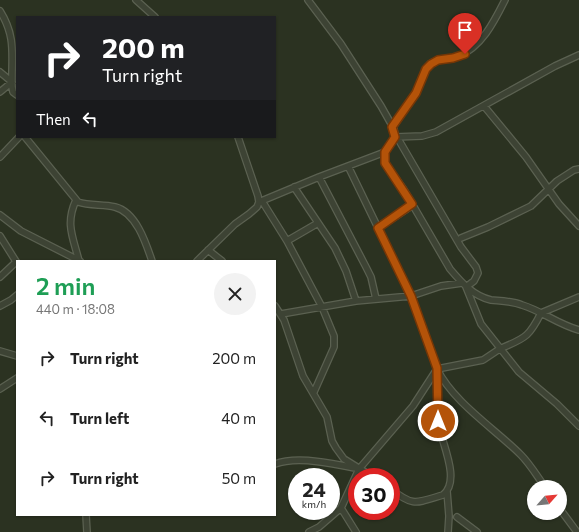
<!DOCTYPE html>
<html lang="en">
<head>
<meta charset="utf-8">
<style>
	body { margin:0; font-family:Commissioner,sans-serif; background:#f2f2f2; color:#222; height:100vh; display:flex; flex-direction:column; font-size:15px; white-space:nowrap }
	* { box-sizing:border-box; margin:0 }
	p { font-size:13px; color:#767676 }
	.icon { flex:none; width:22px; height:22px; fill:none; stroke:currentColor; stroke-width:2; stroke-linecap:round; stroke-linejoin:round }
	.map { position:relative; flex:1; overflow:hidden }
	.panel { position:absolute; left:16px; top:260px; width:260px; height:256px; display:flex; flex-direction:column; background:#fff; border-radius:0px; box-shadow:0 1px 3px #0004 }
	.panel>* { flex:none }
	.top-card { position:absolute; left:16px; top:16px; width:260px; height:122px; border-radius:0px; box-shadow:0 1px 3px #0004; background:#202124; color:#fff; overflow:hidden }
	.needle { width:26px; rotate:63deg }
	.buttons { position:absolute; left:527px; top:480px; display:grid; gap:8px }
	.buttons a { display:grid; place-items:center; width:40px; height:40px; border-radius:50%; background:#fff; box-shadow:0 1px 3px #0004; font-size:20px }
	.speed { position:absolute; left:288px; top:468px; display:flex; gap:8px; font-size:20px; font-weight:700; text-align:center }
	.speed>* { display:grid; place-content:center; width:52px; height:52px; border-radius:50%; background:#fff; box-shadow:0 1px 3px #0004; line-height:1 }
	.speed small { font-size:10px; font-weight:400 }
	.speed .limit { border:6px solid #d22; background:#fff; color:#111 }
	.pin { position:absolute; display:grid; place-items:center; width:34px; height:34px; color:#fff; margin:-41px -17px; border-radius:50% 50% 50% 0; rotate:-45deg; box-shadow:0 0 4px #0007 }
	.pin .icon { rotate:45deg }
	.me { position:absolute; width:44px; margin:-22px; rotate:0deg; stroke-linejoin:round; filter:drop-shadow(0 0 3px #0008) }
	.turn { display:flex; align-items:center; gap:14px; height:84px; padding:0 20px; font-size:18px }
	.turn .icon { width:52px; height:52px; stroke-width:2.5 }
	.turn b { display:block; font-size:28px; line-height:34px }
	.then { display:flex; align-items:center; height:38px; padding:0 20px; background:#0003; gap:8px; font-size:15px }
	.round { display:grid; place-items:center; flex:none; width:42px; height:42px; border-radius:21px; background:#f2f2f2 }
	.summary { display:flex; align-items:center; justify-content:space-between; height:68px; padding:0 20px }
	h1 { font-size:24px; font-weight:600; line-height:30px; color:#1e9e55 }
	ul { padding:0; list-style:none }
	li { display:flex; align-items:center; gap:12px; height:60px; padding:0 20px }
	li div { flex:1 }
	li b { display:block; font-size:15px }
	li em { font-style:normal }
	.map>svg:first-child { display:block }
</style>
</head>
<body>
<div class="map">
<svg width="579" height="532" viewBox="0 0 579 532">
	<rect width="100%" height="100%" fill="#2b3221"/>
	<g fill="none" stroke-linecap="round" stroke-linejoin="round">
		<g stroke="#5b6151" stroke-width="8">
			<path id="street" d="M 136,0 L 155,17
				M 308,0 L 341,44 L 381,106 L 394,129 L 395,137 L 385,152 L 385,163 L 404,190 L 450,269 C 461,282 473,296 491,300 C 502,301 512,301 522,305 C 542,311 559,325 579,330
				M 0,11 C 17,38 11,57 12,87 L 13,92 L 17,95
				M 0,72 L 12,82 L 0,92
				M 484,106 L 526,157 L 559,204 L 579,226
				M 393,127 C 400,116 408,105 415,94 C 420,86 423,70 430,64 C 438,58 448,60 457,57 C 481,48 494,22 505,0
				M 25,137 L 78,202 C 90,206 103,204 115,207 C 136,212 146,243 152,261
				M 395,137 L 422,136 L 436,132 L 555,66 L 579,55
				M 397,137 L 461,247 L 476,267 L 478,273 L 474,281 L 466,287 L 481,324 L 519,372 L 557,404 L 579,426
				M 0,157 L 19,137
				M 348,166 L 411,296 L 437,369 C 454,403 494,428 521,455 C 530,464 537,476 545,487
				M 319,177 L 366,267 L 371,277 L 376,299
				M 294,187 L 335,248 L 346,271 L 356,301
				M 76,200 C 65,224 73,237 79,261
				M 262,201 L 287,241 L 322,307 L 334,336 L 334,347 L 314,392
				M 259,202 L 319,177 L 385,152
				M 0,215 L 21,231 L 80,261
				M 378,228 L 413,205
				M 0,236 L 17,263
				M 461,238 L 488,227 L 531,206 L 557,181 L 574,170 L 579,169
				M 287,241 L 318,223
				M 208,250 L 222,261
				M 197,261 L 235,224 L 249,214 L 257,207 L 259,202 L 258,196 L 238,137
				M 0,277 L 16,262
				M 0,306 L 11,300 L 17,295
				M 275,306 L 284,320 L 303,376 L 327,417 L 332,441 L 336,448 L 344,459 L 373,477
				M 281,314 L 356,301 L 411,296 L 441,286 L 462,283
				M 504,347 C 526,338 530,335 541,313 L 579,297
				M 0,351 L 17,356
				M 0,389 L 17,378
				M 275,464 C 298,455 332,464 356,468
				M 391,489 C 413,507 416,503 443,495 C 462,480 440,440 438,421 C 436,405 438,387 437,371
				M 447,491 L 449,516 L 448,532
				M 341,508 L 356,532
				M 560,509 L 577,532
				M 86,515 L 87,532
				M 457,517 L 477,532
				M 309,532 L 319,527 L 341,508 L 359,469 L 413,406 L 437,369 L 483,360 L 501,348"/>
		</g>
		<use href="#street" stroke="#3d4334" stroke-width="5.5"/>
	</g>
	<g fill="none" stroke-linecap="round" stroke-linejoin="round">
		<g stroke="#753606" stroke-width="10">
			<path id="route" d="M 438,421 L 437,368 L 411,296 L 378,228 L 412,204 L 385,163 L 385,152 L 395,137 L 392,127 L 416,93 L 426,69 L 431,64 L 438,60 L 453,58 L 465,54"/>
		</g>
		<use href="#route" stroke="#b45309" stroke-width="7"/>
	</g>
</svg>
<div class="buttons">
<a><svg class="needle" viewBox="-14 -14 28 28"><path d="M0-13l5 13h-10z" fill="#e53935"/><path d="M0 13l5-13h-10z" fill="#767676"/></svg></a>
</div>
<div class="speed"><div>24<small>km/h</small></div><div class="limit">30</div></div>
<div class="pin" style="left:465px;top:54px;background:#d93025"><svg class="icon" aria-label="arrive" viewBox="0 0 24 24"><path d="M6 21V4h12l-3 4 3 4H6"/></svg></div>
<svg class="me" style="left:438px;top:421px" viewBox="-20 -20 40 40"><circle r="17" fill="#b45309" stroke="#fff" stroke-width="3"/><path d="M0-11L8 9 0 5-8 9z" fill="#fff"/></svg>
<div class="top-card">
<div class="turn"><svg class="icon" aria-label="right" viewBox="0 0 24 24"><path d="M7 20v-9h11M14 6l5 5-5 5"/></svg><div><b>200 m</b>Turn right</div></div>
<div class="then">Then<svg class="icon" aria-label="left" viewBox="0 0 24 24"><path d="M17 20v-9H6M10 6l-5 5 5 5"/></svg></div>
</div>
<section class="panel">
<div class="summary"><div><h1>2 min</h1><p>440 m · 18:08</p></div><a class="round"><svg class="icon" aria-label="close" viewBox="0 0 24 24"><path d="M6 6l12 12M18 6L6 18"/></svg></a></div>
<ul>
<li><svg class="icon" aria-label="right" viewBox="0 0 24 24"><path d="M7 20v-9h11M14 6l5 5-5 5"/></svg><div><b>Turn right</b></div><em>200 m</em></li>
<li><svg class="icon" aria-label="left" viewBox="0 0 24 24"><path d="M17 20v-9H6M10 6l-5 5 5 5"/></svg><div><b>Turn left</b></div><em>40 m</em></li>
<li><svg class="icon" aria-label="right" viewBox="0 0 24 24"><path d="M7 20v-9h11M14 6l5 5-5 5"/></svg><div><b>Turn right</b></div><em>50 m</em></li>
</ul>
</section>
</div>
</body>
</html>
